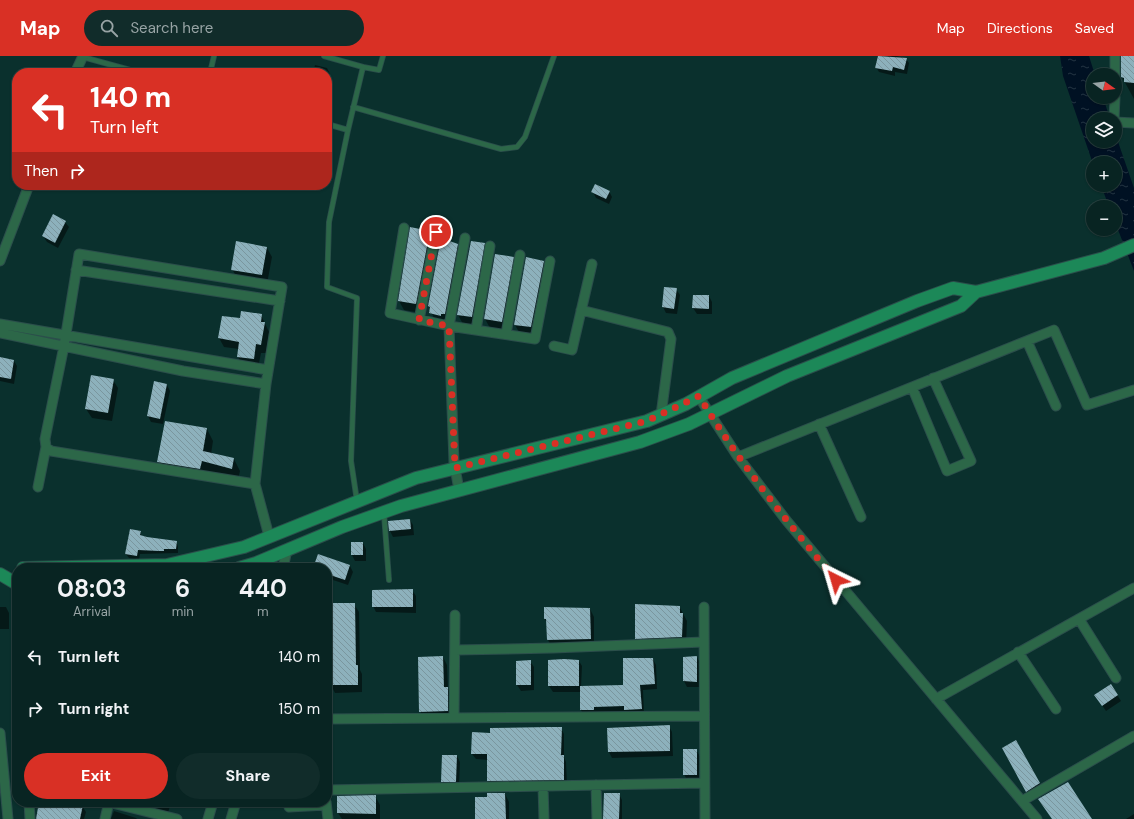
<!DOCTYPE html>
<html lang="en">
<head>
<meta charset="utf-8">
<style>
	body { margin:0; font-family:"DM Sans",sans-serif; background:#112c2a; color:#f1f3f6; height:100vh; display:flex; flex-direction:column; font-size:15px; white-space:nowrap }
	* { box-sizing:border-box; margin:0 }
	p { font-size:13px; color:#98a4a5 }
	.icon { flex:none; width:22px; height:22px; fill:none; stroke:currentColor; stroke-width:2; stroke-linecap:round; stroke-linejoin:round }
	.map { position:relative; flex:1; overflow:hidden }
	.details { position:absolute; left:12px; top:507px; width:320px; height:244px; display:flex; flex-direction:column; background:#082422; border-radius:16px; box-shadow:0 1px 3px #0004,0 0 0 1px #294140 }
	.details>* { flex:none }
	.top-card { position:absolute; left:12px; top:12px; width:320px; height:122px; border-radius:16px; box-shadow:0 1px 3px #0004,0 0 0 1px #294140; background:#d93025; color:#fff; overflow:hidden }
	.needle { width:26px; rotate:104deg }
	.buttons { position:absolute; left:1086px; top:12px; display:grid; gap:8px }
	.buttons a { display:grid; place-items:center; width:36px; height:36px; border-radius:50%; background:#082422; box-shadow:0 1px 3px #0004,0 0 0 1px #294140; font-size:20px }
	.pin { position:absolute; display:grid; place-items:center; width:34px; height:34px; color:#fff; margin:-17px; border:2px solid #fff; border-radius:50%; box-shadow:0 1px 4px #0007 }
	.me { position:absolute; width:44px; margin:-22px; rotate:320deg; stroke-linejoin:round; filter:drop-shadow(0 0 3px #0008) }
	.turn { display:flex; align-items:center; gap:14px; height:84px; padding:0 12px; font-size:18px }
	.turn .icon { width:52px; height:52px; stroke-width:2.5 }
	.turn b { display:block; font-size:28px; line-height:34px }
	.then { display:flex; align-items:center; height:38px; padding:0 12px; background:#0003; gap:8px; font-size:15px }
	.eta { display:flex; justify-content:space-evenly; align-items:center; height:68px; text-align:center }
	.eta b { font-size:24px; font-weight:700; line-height:28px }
	.cta { display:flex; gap:8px; margin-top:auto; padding:8px 12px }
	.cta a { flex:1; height:46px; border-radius:24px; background:#d93025; color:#fff; font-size:16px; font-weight:700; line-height:46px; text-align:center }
	.cta a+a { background:#112c2a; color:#f1f3f6 }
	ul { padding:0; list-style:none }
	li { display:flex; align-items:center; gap:12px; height:52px; padding:0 12px }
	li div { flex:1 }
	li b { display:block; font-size:15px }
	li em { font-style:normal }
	header { display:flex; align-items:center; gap:24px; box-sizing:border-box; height:56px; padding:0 20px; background:#d93025; color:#fff }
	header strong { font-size:19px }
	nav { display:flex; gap:22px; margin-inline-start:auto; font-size:14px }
	.search { width:280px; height:36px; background:#112c2a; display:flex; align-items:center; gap:10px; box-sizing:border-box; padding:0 14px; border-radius:22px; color:#98a4a5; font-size:15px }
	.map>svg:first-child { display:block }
</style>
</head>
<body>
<header>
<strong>Map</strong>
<div class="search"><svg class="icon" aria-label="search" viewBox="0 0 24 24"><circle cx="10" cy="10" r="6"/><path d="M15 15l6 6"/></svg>Search here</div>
<nav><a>Map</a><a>Directions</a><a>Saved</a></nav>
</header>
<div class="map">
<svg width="1134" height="763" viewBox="0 0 1134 763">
	<defs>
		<pattern id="water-ripples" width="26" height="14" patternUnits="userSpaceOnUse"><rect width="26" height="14" fill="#001123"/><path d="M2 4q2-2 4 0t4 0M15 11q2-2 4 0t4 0" fill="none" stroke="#243443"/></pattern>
		<pattern id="building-back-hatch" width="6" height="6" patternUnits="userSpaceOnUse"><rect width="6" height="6" fill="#8db1bc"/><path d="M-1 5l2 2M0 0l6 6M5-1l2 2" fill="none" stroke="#7a969e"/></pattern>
	</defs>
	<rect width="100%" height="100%" fill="#0a302d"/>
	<path fill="url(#water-ripples)" d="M 1060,0 L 1089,0 L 1095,19 L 1093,19 L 1093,41 L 1103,41 L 1110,63 L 1093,63 L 1093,85 L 1115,85 L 1115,77 L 1134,132 L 1134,215 L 1115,166 L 1115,151 L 1109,151 L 1101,129 L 1115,129 L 1115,107 L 1093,108 L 1063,20 Z"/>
	<path fill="#0007" d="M 879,0 L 897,0 L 906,3 L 909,7 L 907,18 L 895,16 L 895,20 L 879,16 L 876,11 Z
		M 1122,0 L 1134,0 L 1134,43 L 1122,21 Z
		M 315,9 L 327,12 L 330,18 L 327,31 L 327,17 L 313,17 Z
		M 609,135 L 612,141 L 609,148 L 596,142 L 593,136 Z
		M 65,166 L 69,171 L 58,192 L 47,186 L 43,180 Z
		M 429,176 L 435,185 L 421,257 L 404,254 L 399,245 Z
		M 484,188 L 489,197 L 477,269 L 463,268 L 458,259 Z
		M 457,189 L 462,198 L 450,266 L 435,265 L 429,250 Z
		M 267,192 L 272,201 L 267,228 L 237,222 L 232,213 Z
		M 513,202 L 518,211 L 507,275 L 490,272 L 485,263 Z
		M 543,206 L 548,215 L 536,279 L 520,278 L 515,269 Z
		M 665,232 L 676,233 L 680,239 L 677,258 L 666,257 L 663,251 Z
		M 709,240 L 712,246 L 712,258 L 697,258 L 693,252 Z
		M 261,259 L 269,276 L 266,297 L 261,297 L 258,312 L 243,310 L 238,301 L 239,293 L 224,291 L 219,282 L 241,264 Z
		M 0,302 L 14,305 L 17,310 L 14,328 L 0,325 Z
		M 113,324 L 118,332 L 112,365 L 92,362 L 86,353 Z
		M 155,326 L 167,329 L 170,335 L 163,368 L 151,366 L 148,360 Z
		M 207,373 L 213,385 L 211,398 L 234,403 L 240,415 L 238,424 L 165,417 L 158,406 Z
		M 410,464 L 413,469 L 414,479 L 393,481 L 390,475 L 389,465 Z
		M 140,476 L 142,481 L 176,486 L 178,490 L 178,497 L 140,498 L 139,504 L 129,502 L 126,498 Z
		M 363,487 L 366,493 L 366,505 L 355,505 L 352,499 Z
		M 350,510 L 353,516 L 348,529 L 327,522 L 327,512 L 314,512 Z
		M 412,534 L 416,540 L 416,557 L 376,556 L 373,550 Z
		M 354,548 L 359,556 L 360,614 L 362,618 L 362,636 L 335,637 L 331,629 L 333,610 Z
		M 679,550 L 687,565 L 686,588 L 640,590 L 636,582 Z
		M 0,551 L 6,551 L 9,557 L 9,573 L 0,573 Z
		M 590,553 L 594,561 L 594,590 L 552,592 L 548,584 L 547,567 L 545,563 Z
		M 443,601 L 447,609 L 448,633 L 452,640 L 452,663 L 425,663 L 420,655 Z
		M 697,601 L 700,607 L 700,631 L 687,631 L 684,625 L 684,602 Z
		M 653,603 L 656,609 L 657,633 L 643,634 L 644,658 L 629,659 L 626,655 L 597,656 L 597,660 L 584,660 L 581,654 L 581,636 L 553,636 L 549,630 L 579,605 L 582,610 L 581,631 L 624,630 Z
		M 530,605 L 534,611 L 534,634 L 521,635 L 517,629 Z
		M 1111,629 L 1121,645 L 1106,655 L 1099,645 Z
		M 669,670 L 672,676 L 673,700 L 612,702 L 609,696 L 608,673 Z
		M 561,672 L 564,678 L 564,701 L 566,706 L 567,729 L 492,730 L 488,725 L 488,704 L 476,703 L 472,698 L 491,678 Z
		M 1016,686 L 1045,737 L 1032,744 L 1003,693 Z
		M 696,694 L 700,700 L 699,724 L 687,724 L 684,718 Z
		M 457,700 L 460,706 L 459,731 L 445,731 L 442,725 Z
		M 505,738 L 509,746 L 509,763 L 476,763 L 488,742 Z
		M 619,738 L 622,744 L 622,763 L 604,763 Z
		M 375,740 L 380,749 L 380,763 L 342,763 L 338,757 L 338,741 Z
		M 40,746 L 59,746 L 82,750 L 86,756 L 84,763 L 36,763 Z
		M 133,746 L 171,746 L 168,757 L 134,749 Z
		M 114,755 L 136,762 L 137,763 L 111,763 Z
		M 1134,758 L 1134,763 L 1126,763 Z"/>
	<path fill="url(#building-back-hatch)" d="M 878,0 L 907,2 L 904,14 L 893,11 L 892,15 L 875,12 Z
		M 1121,0 L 1134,0 L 1134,27 L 1124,26 L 1124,22 L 1121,21 Z
		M 595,128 L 610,135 L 606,143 L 591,136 Z
		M 53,158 L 66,165 L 55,187 L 42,180 Z
		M 410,171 L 430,175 L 416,248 L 398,245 Z
		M 441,182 L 458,188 L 445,258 L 441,258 L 441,260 L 429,257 L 430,251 L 428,250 Z
		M 236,185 L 267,191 L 262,219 L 231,214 Z
		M 471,185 L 485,187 L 472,261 L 457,259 Z
		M 495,198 L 514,201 L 502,266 L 484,263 Z
		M 526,201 L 544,205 L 531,271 L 514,269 Z
		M 664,231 L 677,232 L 674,253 L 662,251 Z
		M 693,239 L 709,239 L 709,253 L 692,252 Z
		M 241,255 L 262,258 L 261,266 L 265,266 L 261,289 L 256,288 L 254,303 L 237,301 L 239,286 L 218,282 L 222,260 L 240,262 Z
		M 0,301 L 14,304 L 11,323 L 0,321 Z
		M 91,319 L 114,323 L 108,357 L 85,353 Z
		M 154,325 L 167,328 L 160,363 L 147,360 Z
		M 165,365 L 207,372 L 203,395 L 234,402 L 232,413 L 202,405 L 200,413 L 157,406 Z
		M 410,463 L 411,473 L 389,475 L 388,465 Z
		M 130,473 L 141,475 L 140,479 L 147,481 L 177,485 L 176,493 L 164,493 L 164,495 L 159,495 L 138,494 L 137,500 L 125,498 Z
		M 351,486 L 363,486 L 363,499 L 351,499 Z
		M 318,498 L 350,509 L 345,524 L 327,518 L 327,512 L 313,512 Z
		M 413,533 L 413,551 L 372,551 L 372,534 Z
		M 331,547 L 355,547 L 356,609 L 358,609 L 358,629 L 330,629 L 330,609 L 332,609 Z
		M 635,548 L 680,550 L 680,557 L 683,557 L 682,581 L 635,583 Z
		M 544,551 L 590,552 L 591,583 L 547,584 L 546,563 L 544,563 Z
		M 443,600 L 444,631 L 448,631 L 448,655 L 419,656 L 418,601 Z
		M 697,600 L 697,626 L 683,625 L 683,601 Z
		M 623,602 L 653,602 L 655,628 L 640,629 L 642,653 L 624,654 L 624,650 L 594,651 L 594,654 L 580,654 L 580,630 L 623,629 Z
		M 564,603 L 579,604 L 579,630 L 548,630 L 548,604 Z
		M 531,604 L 531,629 L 516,629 L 516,605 Z
		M 1111,628 L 1118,639 L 1102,650 L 1094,639 Z
		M 670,669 L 670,695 L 608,696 L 607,672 Z
		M 549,671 L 562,671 L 561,699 L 564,699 L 564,724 L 487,725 L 487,698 L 471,698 L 472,676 L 490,677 L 490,672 Z
		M 1016,684 L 1040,727 L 1026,736 L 1002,692 Z
		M 683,693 L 697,693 L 697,719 L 683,719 Z
		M 442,699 L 457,699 L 456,726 L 441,726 Z
		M 1068,726 L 1092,763 L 1052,763 L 1038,743 Z
		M 487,737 L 505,737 L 506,763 L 475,763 L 475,741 L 487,741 Z
		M 604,737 L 620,737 L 619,763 L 603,763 Z
		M 376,739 L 376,758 L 337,757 L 337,740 Z
		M 39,746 L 62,746 L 73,749 L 74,747 L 83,749 L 80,763 L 36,763 Z"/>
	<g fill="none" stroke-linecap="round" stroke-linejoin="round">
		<g stroke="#2b4e4b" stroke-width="6">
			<path id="lane" d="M 324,0 L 363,11 L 348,74 L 327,68
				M 83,1 L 141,17
				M 363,11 L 379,14 L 383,0
				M 210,17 L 214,0
				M 353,51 L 501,93 L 517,91 L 525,81 L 554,0
				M 348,74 L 329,166 L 327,231 L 357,242 L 351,405 L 357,445
				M 384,458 L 389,524"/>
		</g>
		<g stroke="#2b4e4b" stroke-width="11">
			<path id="street" d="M 75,17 L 83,0
				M 1115,19 L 1115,0
				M 1114,63 L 1115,41
				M 1115,66 L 1134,67
				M 404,172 L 390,257 L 449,270 L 535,283 L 550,205
				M 0,205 L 29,129
				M 76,214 L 280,245
				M 581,254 L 668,276 L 671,283 L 661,359
				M 419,264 L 436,176
				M 0,268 L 268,314
				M 476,274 L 490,190
				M 0,277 L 183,315 L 266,328
				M 506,278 L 520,199
				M 1027,285 L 1056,350
				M 554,290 L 572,294 L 592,208
				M 912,331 L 947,415 L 971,405 L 933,322
				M 699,341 L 738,401 L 786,464 L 1037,763
				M 819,368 L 861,461
				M 738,401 L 1054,274 L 1087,349 L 1134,334
				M 255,428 L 266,328 L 282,231 L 79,198 L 64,290 L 45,383 L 46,391 L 51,395 L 255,428 L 269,480
				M 38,431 L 46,391
				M 459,434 L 454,406 L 449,270 L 465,182
				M 283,512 L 287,494
				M 704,551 L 705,763
				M 1079,563 L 1116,622
				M 455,594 L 553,592 L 704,586
				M 1018,596 L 1056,653
				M 936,643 L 1134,532
				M 454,662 L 455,559
				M 327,663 L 703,660
				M 0,677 L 8,763
				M 596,729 L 597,763
				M 543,730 L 544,763
				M 327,734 L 703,727
				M 1022,745 L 1134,680
				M 29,746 L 30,763
				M 108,746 L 177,763
				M 290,746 L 289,751 L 326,749
				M 326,746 L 328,763
				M 105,763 L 109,746
				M 208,763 L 213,746
				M 231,763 L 236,746"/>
		</g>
		<g stroke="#2b4e4b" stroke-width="14">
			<path id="secondary" d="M 23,512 L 167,509 L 244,491 L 416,422 L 647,365 L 686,348 L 732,322 L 917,245 L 953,232 L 976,236 L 1104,202 L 1134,189
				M 239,512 L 256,507 L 342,471 L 401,450 L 640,386 L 689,368 L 787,320 L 961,250 L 976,236
				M 0,518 L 17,528"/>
		</g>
		<use href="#lane" stroke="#2c6748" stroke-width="4.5"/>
		<use href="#street" stroke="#2c6748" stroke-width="9"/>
		<use href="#secondary" stroke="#1c8858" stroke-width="12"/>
	</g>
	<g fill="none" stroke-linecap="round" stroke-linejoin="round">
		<path stroke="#d93025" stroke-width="7" stroke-dasharray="0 12.6" d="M 436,176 L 419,264 L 449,270 L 455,412 L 647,365 L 699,340 C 739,406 786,465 836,524"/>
	</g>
</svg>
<div class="buttons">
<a><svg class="needle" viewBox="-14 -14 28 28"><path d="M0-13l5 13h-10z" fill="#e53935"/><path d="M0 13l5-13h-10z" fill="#98a4a5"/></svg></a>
<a><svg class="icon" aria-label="layers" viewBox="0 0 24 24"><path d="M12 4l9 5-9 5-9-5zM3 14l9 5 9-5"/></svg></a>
<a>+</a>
<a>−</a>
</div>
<div class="pin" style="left:436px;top:176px;background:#d93025"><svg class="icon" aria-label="arrive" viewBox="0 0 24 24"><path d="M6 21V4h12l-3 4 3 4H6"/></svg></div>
<svg class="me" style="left:836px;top:524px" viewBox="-20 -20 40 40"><path d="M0-17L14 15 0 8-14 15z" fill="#d93025" stroke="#fff" stroke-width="4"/></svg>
<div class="top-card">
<div class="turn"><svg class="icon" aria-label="left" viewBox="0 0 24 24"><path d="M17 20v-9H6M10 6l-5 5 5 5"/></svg><div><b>140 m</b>Turn left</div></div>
<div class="then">Then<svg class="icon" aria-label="right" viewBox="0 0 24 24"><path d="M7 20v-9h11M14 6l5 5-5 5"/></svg></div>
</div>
<section class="details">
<div class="eta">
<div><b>08:03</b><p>Arrival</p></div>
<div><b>6</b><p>min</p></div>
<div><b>440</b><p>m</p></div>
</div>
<ul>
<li><svg class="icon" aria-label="left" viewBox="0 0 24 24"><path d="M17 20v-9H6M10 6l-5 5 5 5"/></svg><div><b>Turn left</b></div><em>140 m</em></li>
<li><svg class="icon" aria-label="right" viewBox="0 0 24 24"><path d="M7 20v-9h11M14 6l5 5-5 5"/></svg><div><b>Turn right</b></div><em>150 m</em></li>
</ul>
<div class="cta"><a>Exit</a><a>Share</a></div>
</section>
</div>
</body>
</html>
